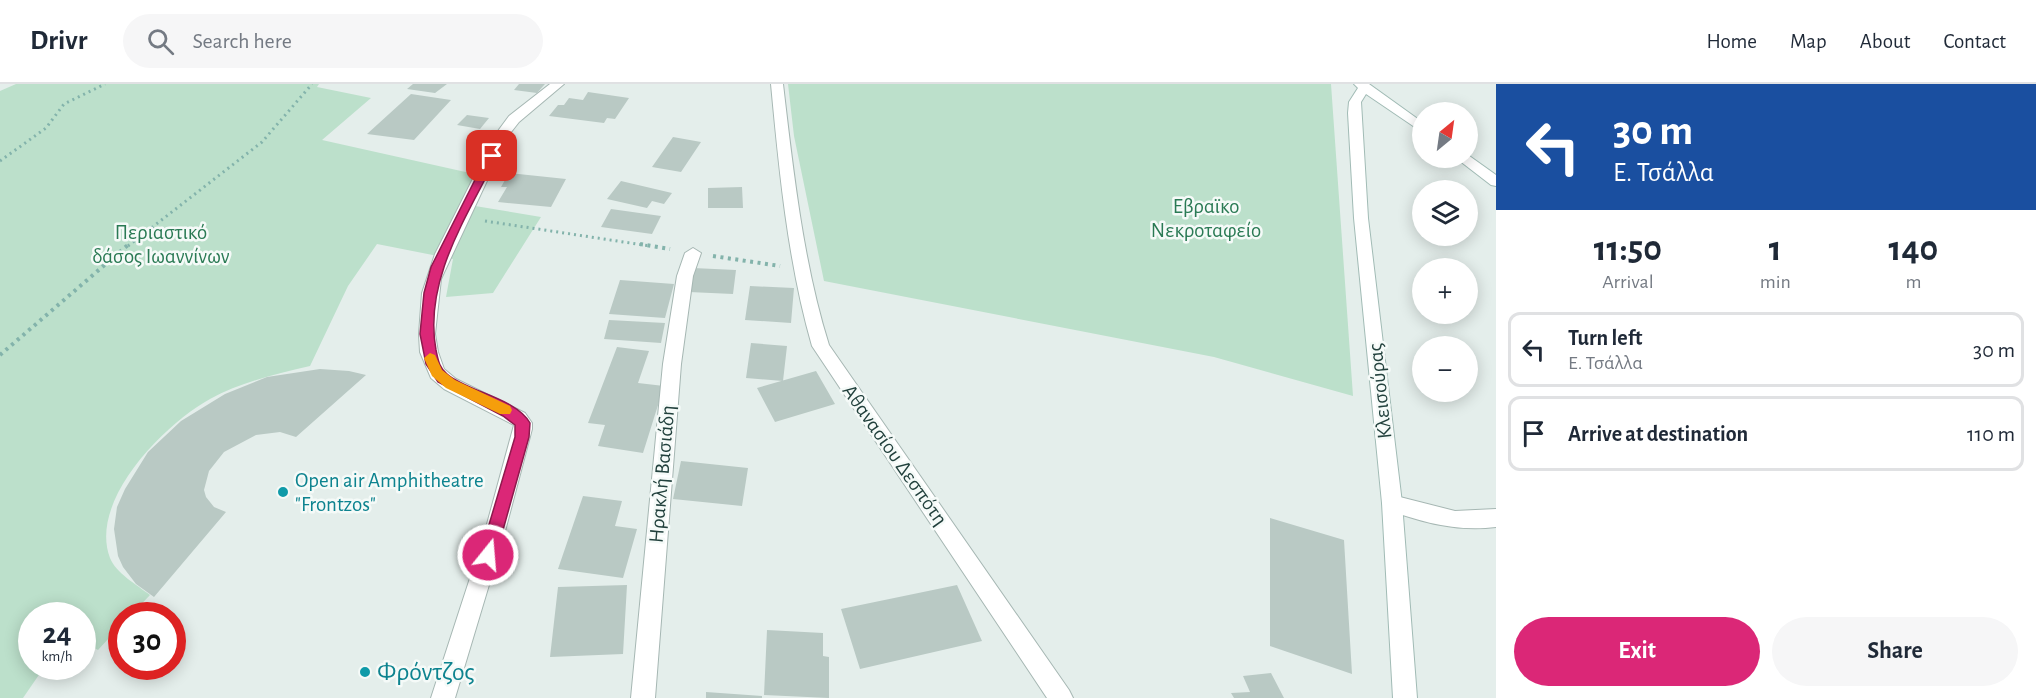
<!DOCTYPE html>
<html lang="en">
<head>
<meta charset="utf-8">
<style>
	body { margin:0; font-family:"Alegreya Sans",sans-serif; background:#f6f6f7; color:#1f2937; height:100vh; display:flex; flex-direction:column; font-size:22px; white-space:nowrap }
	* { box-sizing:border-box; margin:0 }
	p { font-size:20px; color:#747a83 }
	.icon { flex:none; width:33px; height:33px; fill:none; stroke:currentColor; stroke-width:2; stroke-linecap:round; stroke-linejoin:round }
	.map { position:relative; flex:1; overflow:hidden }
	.sheet { display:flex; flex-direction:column; background:#fff; width:540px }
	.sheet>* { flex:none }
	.banner { background:#1a4fa0; color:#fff; overflow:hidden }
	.needle { width:39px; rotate:29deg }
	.tools { position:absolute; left:1412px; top:18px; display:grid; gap:12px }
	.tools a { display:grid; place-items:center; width:66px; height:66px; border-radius:50%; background:#fff; box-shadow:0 3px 15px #0003; font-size:30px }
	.speed { position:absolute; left:18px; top:518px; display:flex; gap:12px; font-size:30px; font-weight:700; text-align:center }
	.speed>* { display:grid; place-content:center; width:78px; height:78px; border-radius:50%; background:#fff; box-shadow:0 3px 15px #0003; line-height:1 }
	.speed small { font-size:15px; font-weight:400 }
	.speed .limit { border:9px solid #d22; background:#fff; color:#111 }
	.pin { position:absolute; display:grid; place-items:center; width:51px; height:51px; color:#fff; margin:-26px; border-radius:12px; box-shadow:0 3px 9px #0006 }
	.me { position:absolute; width:66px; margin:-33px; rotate:17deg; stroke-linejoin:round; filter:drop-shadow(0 0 4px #0008) }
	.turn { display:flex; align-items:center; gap:21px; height:126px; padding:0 18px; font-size:27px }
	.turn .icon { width:78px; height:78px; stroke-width:2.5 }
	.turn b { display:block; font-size:42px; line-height:51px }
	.eta { display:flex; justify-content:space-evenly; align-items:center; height:102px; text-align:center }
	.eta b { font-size:36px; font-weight:700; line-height:42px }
	.primary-button { display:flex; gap:12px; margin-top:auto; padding:12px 18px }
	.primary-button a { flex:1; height:69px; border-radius:36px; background:#db2777; color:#fff; font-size:24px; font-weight:700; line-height:69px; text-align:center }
	.primary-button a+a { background:#f6f6f7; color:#1f2937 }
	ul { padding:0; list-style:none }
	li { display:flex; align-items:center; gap:18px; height:75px; margin:0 12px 9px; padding:0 6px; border:3px solid #e0e1e3; border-radius:12px }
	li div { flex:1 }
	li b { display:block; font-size:22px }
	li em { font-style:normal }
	header { display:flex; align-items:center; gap:36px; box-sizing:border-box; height:84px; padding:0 30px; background:#fff; border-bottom:2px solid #e0e1e3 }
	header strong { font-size:28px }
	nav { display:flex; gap:33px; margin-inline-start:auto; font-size:21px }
	.search { width:420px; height:54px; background:#f6f6f7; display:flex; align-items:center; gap:15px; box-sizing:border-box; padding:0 21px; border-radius:33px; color:#747a83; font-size:22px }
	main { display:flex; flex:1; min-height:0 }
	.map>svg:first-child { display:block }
</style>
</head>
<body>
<header>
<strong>Drivr</strong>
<div class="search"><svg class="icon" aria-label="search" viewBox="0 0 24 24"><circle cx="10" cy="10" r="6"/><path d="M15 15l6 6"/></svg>Search here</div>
<nav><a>Home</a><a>Map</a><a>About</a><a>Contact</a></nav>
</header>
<main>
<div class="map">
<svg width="1496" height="614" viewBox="0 0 1496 614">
	<rect width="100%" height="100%" fill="#e4eeeb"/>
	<path fill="#bce0cb" d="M 16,0 L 319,0 L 317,3 L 371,14 L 322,56 L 479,91 L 463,120 L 541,133 L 493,209 L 446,213 L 453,175 L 377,160 L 348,202 L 310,282 C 276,290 241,298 210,315 C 166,339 88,416 110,474 C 116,489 137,501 150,511 L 131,531 L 122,531 L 121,541 L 98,566 L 83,558 L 82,531 L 32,531 L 32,582 L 45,582 L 23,614 L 0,614 L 0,7 Z
		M 788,0 L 1331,0 L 1353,312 L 1214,273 L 824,197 L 794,52 Z"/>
	<path fill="#b9c9c4" d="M 413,0 L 447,0 L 435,9 L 407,5 Z
		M 519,0 L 545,0 L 537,9 L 514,6 Z
		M 588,8 L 629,14 L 615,35 L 607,34 L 604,39 L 549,32 L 558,21 L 564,21 L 569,14 L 583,16 Z
		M 411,10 L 451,16 L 414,56 L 367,50 Z
		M 467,31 L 489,34 L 480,45 L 457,41 Z
		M 673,53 L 701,58 L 681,88 L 652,83 Z
		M 509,89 L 566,95 L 551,123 L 498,118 L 507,103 L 501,103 Z
		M 621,97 L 672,109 L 664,120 L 652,117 L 647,124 L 607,115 Z
		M 742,103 L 743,124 L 708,124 L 708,104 Z
		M 611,125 L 661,132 L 652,150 L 601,143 Z
		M 693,184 L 736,186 L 733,210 L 689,208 Z
		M 620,196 L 674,200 L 665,234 L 609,230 Z
		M 750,202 L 794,204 L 791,239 L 745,236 Z
		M 609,236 L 665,239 L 661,259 L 604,255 Z
		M 751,259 L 787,262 L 783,297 L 746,294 Z
		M 617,263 L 649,267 L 638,299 L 664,302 L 643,369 L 598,362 L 605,341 L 588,339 Z
		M 320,285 L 349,287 L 366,291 L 296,353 L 280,348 L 256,351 L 224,368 L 209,387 L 204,406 L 206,413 L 214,423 L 226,428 L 154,513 L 136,500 L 123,483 L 118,472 L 114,445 L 117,423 L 125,405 L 148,368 L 181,337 L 225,310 L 267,293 Z
		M 816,287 L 835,320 L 775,338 L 757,304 Z
		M 681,377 L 748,384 L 742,422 L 673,415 Z
		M 583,412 L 622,417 L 615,442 L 637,445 L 623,494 L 558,485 Z
		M 1270,434 L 1344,456 L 1352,590 L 1270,562 Z
		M 627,501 L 623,570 L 550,573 L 558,503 Z
		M 957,501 L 982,557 L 860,585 L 841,525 Z
		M 767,546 L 823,549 L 823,572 L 829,573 L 829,614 L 764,611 Z
		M 1271,589 L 1284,614 L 1234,614 L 1231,609 L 1250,608 L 1243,592 Z
		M 706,608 L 762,612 L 762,614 L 706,614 Z"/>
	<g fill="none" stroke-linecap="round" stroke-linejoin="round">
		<g stroke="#a6b7b3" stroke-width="2">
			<path id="street" d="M 550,0 L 564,0 L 519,38 L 508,52 L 441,195 L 435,250 L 438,268 L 444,285 L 456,295 L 525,329 L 532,339 L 532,345 L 504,451 L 455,614 L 431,614 L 484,451 L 514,341 L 444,305 L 431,294 L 420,268 L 419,250 L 422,209 L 435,170 L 495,51 L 509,32 Z
				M 771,0 L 783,0 C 793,85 803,179 829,261 L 1069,606 L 1073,614 L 1047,614 L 812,262 C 788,179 779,86 771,0 Z
				M 693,164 L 701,169 L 693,192 L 681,280 L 655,614 L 631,614 L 663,280 L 677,192 L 685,169 Z
				M 1392,411 L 1455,427 L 1496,425 L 1496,443 C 1456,448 1422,438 1385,425 L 1382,419 L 1385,413 Z"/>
		</g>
		<g stroke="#a1bbb5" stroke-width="2">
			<path id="secondary" d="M 1354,0 L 1369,0 L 1422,38 L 1422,48 L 1366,10 L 1361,18 L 1368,134 L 1402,419 L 1417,614 L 1393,614 L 1382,419 L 1354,134 L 1348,29 L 1349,18 L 1358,4 Z
				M 1468,71 L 1496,91 L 1496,102 L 1491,101 L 1456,74 L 1467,74 Z"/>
		</g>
		<path stroke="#83b3ab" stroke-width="3" stroke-dasharray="2 4" stroke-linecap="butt" d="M 0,77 L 46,44 L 64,20 L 105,0
			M 485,137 L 650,162
			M 128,162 L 262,58 L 312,0"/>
		<path stroke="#83b3ab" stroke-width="4" stroke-dasharray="3 4.5" stroke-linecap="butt" d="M 640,160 L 670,165
			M 713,172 L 780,182
			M 0,271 L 129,160"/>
		<use href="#street" fill="#fff" fill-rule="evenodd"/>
		<use href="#secondary" fill="#fff" fill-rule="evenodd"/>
	</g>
	<path fill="#db2777" stroke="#8e194d" stroke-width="1.5" d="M 492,69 L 497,72 C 468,131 423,196 436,266 C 438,275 439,284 447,290 C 468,308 516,314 530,339 L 529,353 L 496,471 L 494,476 L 488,478 L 482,476 L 480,471 L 515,353 L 515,341 L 503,332 L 438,298 L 426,280 L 420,250 L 424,209 L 431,183 L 487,72 Z"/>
	<path fill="#f59e0b" d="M 430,269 L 435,271 L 442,286 L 455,296 L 510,322 L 512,326 L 510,330 L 500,330 L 446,304 L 432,292 L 424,274 Z"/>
	<g fill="#0f9aa8" stroke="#f5faf8" stroke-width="2">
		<circle cx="283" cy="408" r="6"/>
		<circle cx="365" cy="588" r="6"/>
	</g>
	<g text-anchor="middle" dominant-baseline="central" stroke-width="5" stroke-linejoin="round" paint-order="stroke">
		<g font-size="21" fill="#2a7a54" stroke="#f5faf8">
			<text x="1206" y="122">Εβραϊκο<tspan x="1206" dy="24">Νεκροταφείο</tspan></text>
			<text x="161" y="148">Περιαστικό<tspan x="161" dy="24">δάσος Ιωαννίνων</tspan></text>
		</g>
		<g font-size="21" fill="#22413d" stroke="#f5faf8">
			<text transform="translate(1380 307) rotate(-96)">Κλεισούρας</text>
			<text transform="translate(895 371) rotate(55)">Αθανασίου Δεσπότη</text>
			<text transform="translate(662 390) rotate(-85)">Ηρακλή Βασιάδη</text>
		</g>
		<g font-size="21" fill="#0d838f" stroke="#f5faf8" text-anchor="start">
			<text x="295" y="396">Open air Amphitheatre<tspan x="295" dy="24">"Frontzos"</tspan></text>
		</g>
		<g font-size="26" fill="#0d838f" stroke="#f5faf8" text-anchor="start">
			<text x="377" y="588">Φρόντζος</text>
		</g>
	</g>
</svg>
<div class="tools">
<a><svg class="needle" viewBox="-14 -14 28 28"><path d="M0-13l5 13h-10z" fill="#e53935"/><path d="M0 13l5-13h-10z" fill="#747a83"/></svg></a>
<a><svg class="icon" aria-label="layers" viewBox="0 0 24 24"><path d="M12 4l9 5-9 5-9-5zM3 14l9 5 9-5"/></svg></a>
<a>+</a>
<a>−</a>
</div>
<div class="speed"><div>24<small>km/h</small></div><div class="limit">30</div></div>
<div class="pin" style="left:492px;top:72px;background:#d93025"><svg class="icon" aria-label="arrive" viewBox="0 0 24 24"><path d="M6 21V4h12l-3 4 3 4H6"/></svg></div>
<svg class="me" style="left:488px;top:471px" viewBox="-20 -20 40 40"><circle r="17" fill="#db2777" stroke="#fff" stroke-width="3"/><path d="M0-11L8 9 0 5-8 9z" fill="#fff"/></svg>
</div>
<section class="sheet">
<div class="banner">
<div class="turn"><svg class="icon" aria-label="left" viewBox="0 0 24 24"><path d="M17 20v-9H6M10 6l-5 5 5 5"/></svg><div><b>30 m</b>Ε. Τσάλλα</div></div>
</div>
<div class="eta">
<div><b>11:50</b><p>Arrival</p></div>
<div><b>1</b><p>min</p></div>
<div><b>140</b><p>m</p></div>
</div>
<ul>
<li><svg class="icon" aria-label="left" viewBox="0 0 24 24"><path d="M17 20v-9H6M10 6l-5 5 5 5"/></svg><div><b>Turn left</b><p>Ε. Τσάλλα</p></div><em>30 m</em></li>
<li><svg class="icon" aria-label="arrive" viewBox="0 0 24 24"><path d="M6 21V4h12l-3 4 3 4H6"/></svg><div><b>Arrive at destination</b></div><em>110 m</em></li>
</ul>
<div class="primary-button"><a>Exit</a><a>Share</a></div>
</section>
</main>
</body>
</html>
